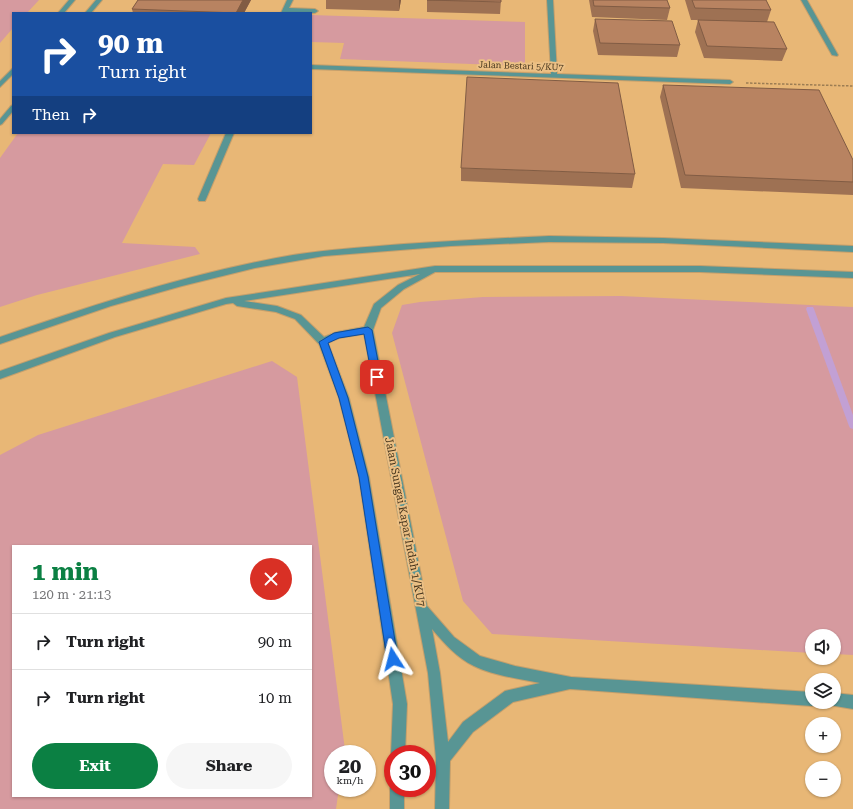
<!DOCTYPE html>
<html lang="en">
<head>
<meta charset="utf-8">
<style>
	body { margin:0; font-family:"Roboto Serif",serif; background:#f6f6f6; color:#202124; height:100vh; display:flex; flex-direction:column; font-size:15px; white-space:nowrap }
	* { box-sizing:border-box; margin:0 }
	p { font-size:13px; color:#757577 }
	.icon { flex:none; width:22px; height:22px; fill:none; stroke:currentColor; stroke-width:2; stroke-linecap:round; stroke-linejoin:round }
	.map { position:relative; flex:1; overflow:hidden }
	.details { position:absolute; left:12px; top:545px; width:300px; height:252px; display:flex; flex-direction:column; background:#fff; border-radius:0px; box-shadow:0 1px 3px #0004 }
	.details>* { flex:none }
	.guide { position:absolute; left:12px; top:12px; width:300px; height:122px; border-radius:0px; box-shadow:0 1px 3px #0004; background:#1a4fa0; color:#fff; overflow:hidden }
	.controls { position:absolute; left:805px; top:629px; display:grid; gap:8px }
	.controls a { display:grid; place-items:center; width:36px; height:36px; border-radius:50%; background:#fff; box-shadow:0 1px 3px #0004; font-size:20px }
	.speed { position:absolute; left:324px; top:745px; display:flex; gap:8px; font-size:20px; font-weight:700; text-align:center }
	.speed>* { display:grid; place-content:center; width:52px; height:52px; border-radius:50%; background:#fff; box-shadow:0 1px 3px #0004; line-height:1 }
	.speed small { font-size:10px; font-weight:400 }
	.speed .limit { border:6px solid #d22; background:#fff; color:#111 }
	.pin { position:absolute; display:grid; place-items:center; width:34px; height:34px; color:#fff; margin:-17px; border-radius:8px; box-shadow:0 2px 6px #0006 }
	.me { position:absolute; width:44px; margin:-22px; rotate:351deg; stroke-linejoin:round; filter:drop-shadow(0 0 3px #0008) }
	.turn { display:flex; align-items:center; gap:14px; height:84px; padding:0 20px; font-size:18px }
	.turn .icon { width:52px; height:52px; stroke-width:2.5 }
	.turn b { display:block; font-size:28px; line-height:34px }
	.then { display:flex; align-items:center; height:38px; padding:0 20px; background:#0003; gap:8px; font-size:15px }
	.round { display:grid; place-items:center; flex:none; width:42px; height:42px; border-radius:21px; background:#f6f6f6 }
	.overview { display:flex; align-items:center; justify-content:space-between; height:68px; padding:0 20px }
	h1 { font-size:24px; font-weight:700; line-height:30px; color:#0b8043 }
	.cta { display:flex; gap:8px; margin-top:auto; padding:8px 20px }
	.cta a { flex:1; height:46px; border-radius:24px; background:#0b8043; color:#fff; font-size:16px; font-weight:700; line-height:46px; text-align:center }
	.cta a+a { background:#f6f6f6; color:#202124 }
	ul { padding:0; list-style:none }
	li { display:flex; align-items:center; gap:12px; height:56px; padding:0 20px; border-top:1px solid #e0e0e0 }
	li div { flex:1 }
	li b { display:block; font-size:15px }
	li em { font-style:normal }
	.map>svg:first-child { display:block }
</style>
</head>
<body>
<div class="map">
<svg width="853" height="809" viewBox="0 0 853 809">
	<rect width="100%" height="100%" fill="#ecc085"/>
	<path fill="#e8b776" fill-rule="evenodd" d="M 0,0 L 853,0 L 853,809 L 0,809 ZM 13,13 L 311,13 L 311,133 L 13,133 ZM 13,546 L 311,546 L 311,796 L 13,796 ZM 812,636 L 834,636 L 834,658 L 812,658 ZM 812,680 L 834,680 L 834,702 L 812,702 ZM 812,724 L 834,724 L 834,746 L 812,746 ZM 333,754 L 367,754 L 367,788 L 333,788 ZM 393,754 L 427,754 L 427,788 L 393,788 ZM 812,768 L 834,768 L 834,790 L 812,790 Z"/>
	<path fill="#d69a9f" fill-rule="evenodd" d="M 0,0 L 39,0 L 27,13 L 13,13 L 13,28 L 0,43 Z
		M 311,15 L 525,22 L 525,66 L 340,59 L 344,43 L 311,42 Z
		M 18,133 L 211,133 L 194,165 L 163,164 L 122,243 L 195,247 L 200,254 L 37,295 L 0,307 L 0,158 Z
		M 621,296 L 853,307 L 853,655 L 834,654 L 834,636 L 812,636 L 812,653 L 492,634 L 463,601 L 392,333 L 402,305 L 420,302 L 483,297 Z
		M 272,361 L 297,377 L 345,750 L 344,754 L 333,754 L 333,788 L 339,788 L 336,809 L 0,809 L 0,455 L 38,435 ZM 13,546 L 311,546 L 311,796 L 13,796 Z"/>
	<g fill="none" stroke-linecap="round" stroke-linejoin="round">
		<path fill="#c2a0d4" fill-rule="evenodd" d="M 807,307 L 813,307 L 814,309 L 853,415 L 853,429 L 850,428 L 849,426 L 806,309 Z"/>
		<g stroke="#c49f6c" stroke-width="2">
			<path id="minor" d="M 69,0 L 75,0 L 64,13 L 58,13 Z
				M 96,0 L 102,0 L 91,13 L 85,13 Z
				M 287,0 L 293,0 L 289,8 L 315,9 L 318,11 L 315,13 L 281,13 Z
				M 547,0 L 553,0 L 557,74 L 730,80 L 733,82 L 730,84 L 311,69 L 311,65 L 551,74 Z
				M 801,0 L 807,0 L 838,55 L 837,56 L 832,55 Z
				M 13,68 L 13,74 L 0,87 L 0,81 Z
				M 13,105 L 13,111 L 2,124 L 0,125 L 0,119 L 11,106 Z
				M 226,133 L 234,133 L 206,199 L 205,201 L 199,201 L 198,199 Z
				M 549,236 L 663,238 L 853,246 L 853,252 L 663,243 L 549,242 L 451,246 L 324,256 L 255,268 L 182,286 L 111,306 L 0,344 L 0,337 C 96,304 193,272 293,255 C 330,249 367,247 404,244 C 453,241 501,238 549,236 Z
				M 435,266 L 700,266 L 853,272 L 853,278 L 700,272 L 435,272 L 404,289 L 381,308 L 373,330 L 427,606 L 454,637 L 480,656 L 515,666 L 571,677 L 812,692 L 812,702 L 817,702 L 817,704 L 812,706 L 570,689 L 513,702 L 473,732 L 450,761 L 449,809 L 435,809 L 436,759 L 428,673 L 364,334 L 339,338 L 328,343 L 349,398 L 369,477 L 407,704 L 405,754 L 393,754 L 393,759 L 391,754 L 393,704 L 359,477 L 339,398 L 319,344 L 295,319 L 276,312 L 237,306 L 233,303 L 226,304 L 115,337 L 0,379 L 0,371 L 109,333 L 226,298 ZM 420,274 L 398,285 L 374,304 L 364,327 L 337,332 L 324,337 L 301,315 L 277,306 L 244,301 ZM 432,629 C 444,643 457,658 474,666 C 492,675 519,679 540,683 L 505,691 L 463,722 L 448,742 L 440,673 Z
				M 834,693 L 853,695 L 853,709 L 829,705 L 828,702 L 834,702 Z
				M 392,783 L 393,788 L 404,788 L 404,809 L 390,809 L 390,788 Z"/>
		</g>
		<path stroke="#9c7d53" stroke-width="1.5" stroke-dasharray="2.5 1.5" stroke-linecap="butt" d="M 746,83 L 853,86"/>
		<use href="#minor" fill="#589594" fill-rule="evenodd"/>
	</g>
	<path fill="#9e7153" d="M 138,0 L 251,0 L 244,13 L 133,13 L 132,9 Z
		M 326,0 L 401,0 L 399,11 L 326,9 Z
		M 427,0 L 501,0 L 500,14 L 427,12 Z
		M 589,0 L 667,0 L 670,8 L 667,20 L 592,17 Z
		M 685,0 L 766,0 L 771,10 L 767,22 L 787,49 L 782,61 L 704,58 L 695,32 L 698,20 L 691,20 Z
		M 595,19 L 680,45 L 677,57 L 598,55 L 593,31 Z
		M 663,85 L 853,160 L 853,195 L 681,188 L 660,97 Z
		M 461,168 L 635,174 L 632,188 L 461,181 Z"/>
	<path fill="#815c44" d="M 243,0 L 251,0 L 244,13 L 236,13 Z
		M 399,0 L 401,0 L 399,11 Z"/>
	<path fill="#b88361" stroke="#815c44" d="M 138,0 L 243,0 L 236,13 L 132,9 Z
		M 427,0 L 501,0 L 501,2 Z
		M 593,0 L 667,0 L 670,8 L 594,6 Z
		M 692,0 L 766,0 L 771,10 L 695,8 Z
		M 595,19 L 672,21 L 680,45 L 600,43 Z
		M 698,20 L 774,22 L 787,49 L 707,46 Z
		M 467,77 L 618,83 L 635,174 L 461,168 Z
		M 663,85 L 819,90 L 853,160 L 853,182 L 685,175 Z"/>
	<path fill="#1a73e8" stroke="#114b97" d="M 368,327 L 372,330 L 381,377 L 380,379 L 374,379 L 372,377 L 364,334 L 339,338 L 328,343 L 348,398 L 368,477 L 398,659 L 397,663 L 393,665 L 389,663 L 387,659 L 359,477 L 339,398 L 319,342 L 334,333 Z"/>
	<g text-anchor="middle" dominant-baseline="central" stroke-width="4" stroke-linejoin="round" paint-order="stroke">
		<g font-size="9" fill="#47361e" stroke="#ecc085">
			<text transform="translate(521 66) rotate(2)">Jalan Bestari 5/KU7</text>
		</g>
		<g font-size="11" fill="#47361e" stroke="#ecc085">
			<text transform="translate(405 522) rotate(79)">Jalan Sungai Kapar Indah 1/KU7</text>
		</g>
	</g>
</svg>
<div class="controls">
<a><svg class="icon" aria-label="sound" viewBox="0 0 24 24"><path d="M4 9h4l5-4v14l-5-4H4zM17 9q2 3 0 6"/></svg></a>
<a><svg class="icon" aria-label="layers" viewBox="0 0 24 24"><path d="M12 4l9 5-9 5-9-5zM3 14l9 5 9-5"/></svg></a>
<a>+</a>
<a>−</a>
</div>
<div class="speed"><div>20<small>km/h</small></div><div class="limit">30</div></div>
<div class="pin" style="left:377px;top:377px;background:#d93025"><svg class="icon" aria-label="arrive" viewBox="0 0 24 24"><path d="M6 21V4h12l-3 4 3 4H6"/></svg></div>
<svg class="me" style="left:393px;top:659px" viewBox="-20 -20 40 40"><path d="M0-17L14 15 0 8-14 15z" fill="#1a73e8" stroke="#fff" stroke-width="4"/></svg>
<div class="guide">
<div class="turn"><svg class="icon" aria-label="right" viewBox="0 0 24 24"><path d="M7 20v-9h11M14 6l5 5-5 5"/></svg><div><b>90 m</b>Turn right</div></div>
<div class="then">Then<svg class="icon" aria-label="right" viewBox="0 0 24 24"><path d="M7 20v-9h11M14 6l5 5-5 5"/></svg></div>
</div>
<section class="details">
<div class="overview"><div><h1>1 min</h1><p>120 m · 21:13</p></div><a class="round" style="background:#d93025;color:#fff"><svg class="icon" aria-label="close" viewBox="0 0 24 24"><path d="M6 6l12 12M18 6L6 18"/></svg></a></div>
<ul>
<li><svg class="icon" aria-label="right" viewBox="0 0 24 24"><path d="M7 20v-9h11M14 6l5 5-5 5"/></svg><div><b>Turn right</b></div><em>90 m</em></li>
<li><svg class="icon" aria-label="right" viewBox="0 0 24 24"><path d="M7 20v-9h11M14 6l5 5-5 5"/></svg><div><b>Turn right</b></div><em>10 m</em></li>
</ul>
<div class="cta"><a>Exit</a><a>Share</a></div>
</section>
</div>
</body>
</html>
